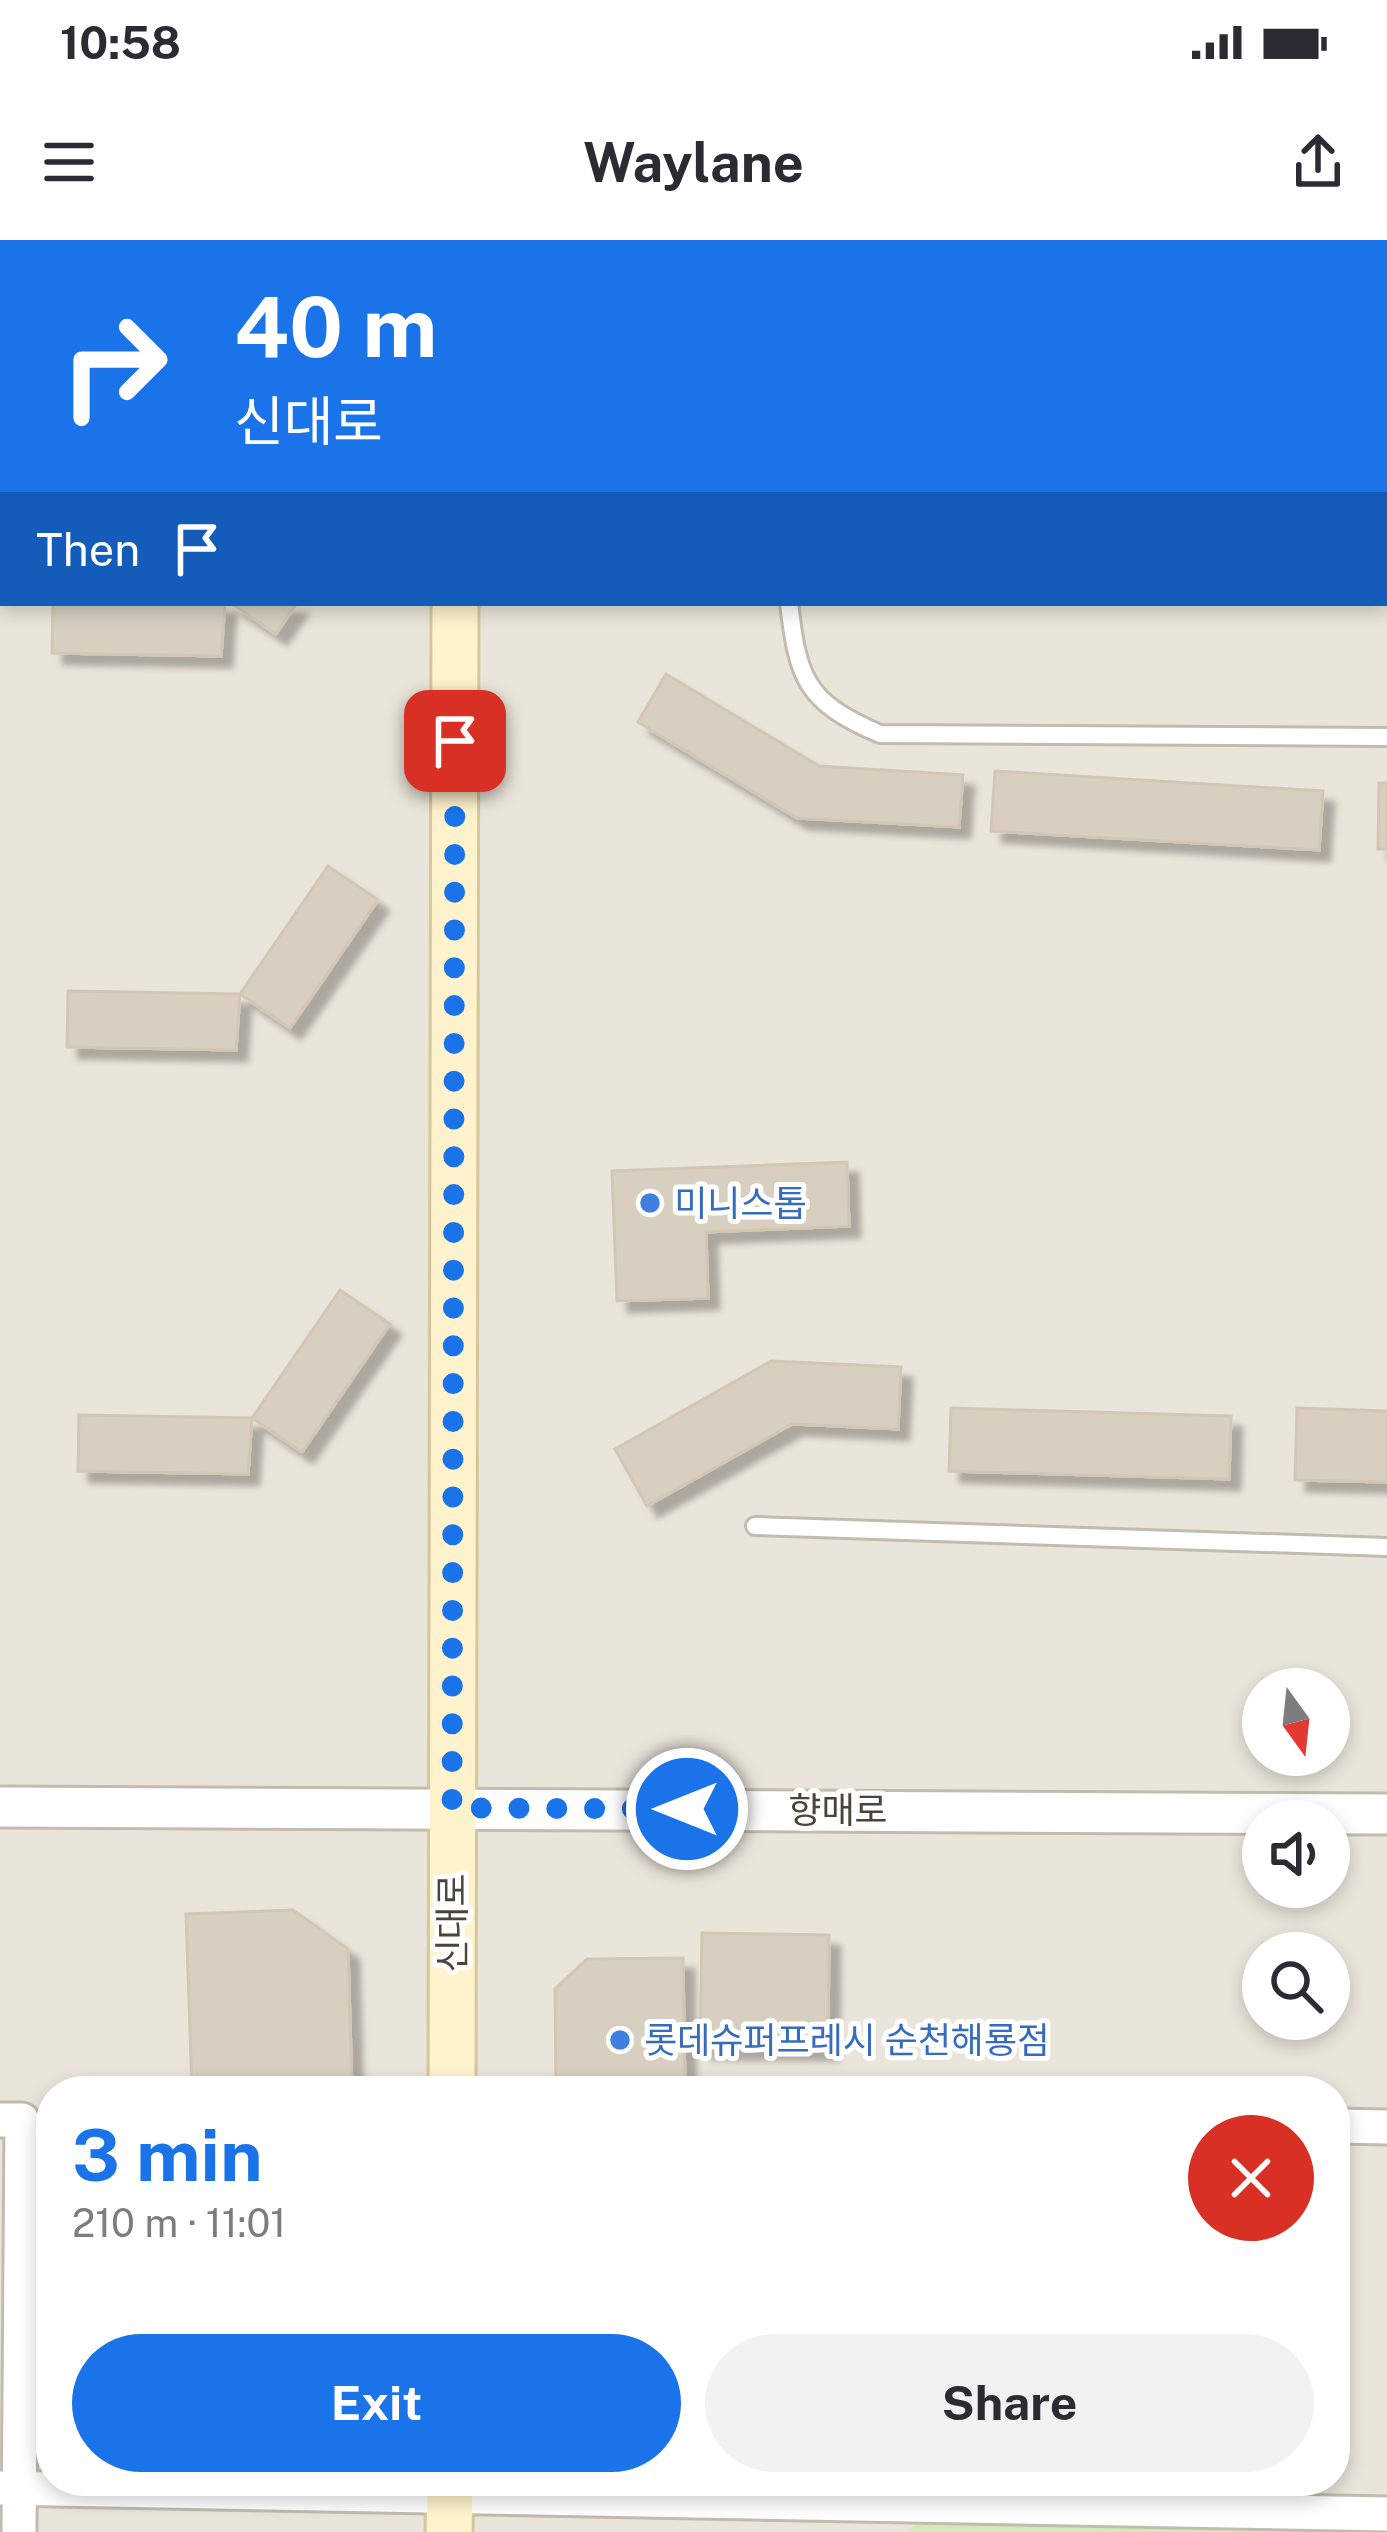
<!DOCTYPE html>
<html lang="en">
<head>
<meta charset="utf-8">
<style>
	body { margin:0; font-family:"Public Sans","Noto Sans KR",sans-serif; background:#f2f2f3; color:#2b2b33; height:100vh; display:flex; flex-direction:column; font-size:45px; white-space:nowrap }
	* { box-sizing:border-box; margin:0 }
	p { font-size:39px; color:#7c7c81 }
	.icon { flex:none; width:66px; height:66px; fill:none; stroke:currentColor; stroke-width:2; stroke-linecap:round; stroke-linejoin:round }
	.map { position:relative; flex:1; overflow:hidden }
	.side { position:absolute; left:36px; top:1836px; width:1314px; height:420px; display:flex; flex-direction:column; background:#fff; border-radius:48px; box-shadow:0 6px 18px #0003 }
	.side>* { flex:none }
	.banner { position:absolute; left:0px; top:0px; width:1389px; height:366px; box-shadow:0 6px 18px #0003; background:#1a73e8; color:#fff; overflow:hidden }
	.needle { width:78px; rotate:165deg }
	.fabs { position:absolute; left:1242px; top:1428px; display:grid; gap:24px }
	.fabs a { display:grid; place-items:center; width:108px; height:108px; border-radius:50%; background:#fff; box-shadow:0 6px 18px #0003; font-size:60px }
	.pin { position:absolute; display:grid; place-items:center; width:102px; height:102px; color:#fff; margin:-51px; border-radius:24px; box-shadow:0 6px 18px #0006 }
	.me { position:absolute; width:132px; margin:-66px; rotate:270deg; stroke-linejoin:round; filter:drop-shadow(0 0 9px #0008) }
	.turn { display:flex; align-items:center; gap:42px; height:252px; padding:0 36px; font-size:54px }
	.turn .icon { width:156px; height:156px; stroke-width:2.5 }
	.turn b { display:block; font-size:84px; line-height:102px }
	.then { display:flex; align-items:center; height:114px; padding:0 36px; background:#0003; gap:24px; font-size:45px }
	.round { display:grid; place-items:center; flex:none; width:126px; height:126px; border-radius:63px; background:#f2f2f3 }
	.summary { display:flex; align-items:center; justify-content:space-between; height:204px; padding:0 36px }
	h1 { font-size:72px; font-weight:700; line-height:90px; color:#1a73e8 }
	.button { display:flex; gap:24px; margin-top:auto; padding:24px 36px }
	.button a { flex:1; height:138px; border-radius:72px; background:#1a73e8; color:#fff; font-size:48px; font-weight:700; line-height:138px; text-align:center }
	.button a+a { background:#f2f2f3; color:#2b2b33 }
	.status { display:flex; justify-content:space-between; align-items:center; height:84px; padding:0 60px; background:#fff; direction:ltr }
	.status svg { height:33px; fill:currentColor }
	header { display:flex; justify-content:space-between; align-items:center; height:156px; padding:0 36px; background:#fff; font-size:54px; font-weight:700 }
	.map>svg:first-child { display:block }
</style>
</head>
<body>
<div class="status"><b>10:58</b><svg viewBox="0 0 49 12"><path d="M0 12V9h3v3zM5 12V6h3v6zM10 12V3h3v9zM15 12V0h3v12zM26 1h20v11H26zM47 4h2v5h-2z"/></svg></div>
<header><svg class="icon" aria-label="menu" viewBox="0 0 24 24"><path d="M4 6h16M4 12h16M4 18h16"/></svg>Waylane<svg class="icon" aria-label="share" viewBox="0 0 24 24"><path d="M12 15V3M7 8l5-5 5 5M5 13v7h14v-7"/></svg></header>
<div class="map">
<svg width="1387" height="2292" viewBox="0 0 1387 2292">
	<defs>
		<filter id="shadow"><feDropShadow dx="11" dy="11" stdDeviation="3" flood-color="#0004"/></filter>
	</defs>
	<rect width="100%" height="100%" fill="#f6f3ec"/>
	<path fill="#eae5da" fill-rule="evenodd" d="M 0,0 L 1387,0 L 1387,2292 L 0,2292 ZM 3,3 L 1386,3 L 1386,363 L 3,363 ZM 1263,1449 L 1329,1449 L 1329,1515 L 1263,1515 ZM 1263,1581 L 1329,1581 L 1329,1647 L 1263,1647 ZM 1263,1713 L 1329,1713 L 1329,1779 L 1263,1779 ZM 51,1851 L 1335,1851 L 1335,2241 L 51,2241 Z"/>
	<path fill="#d2eab5" d="M 921,2279 L 1281,2292 L 907,2292 Z"/>
	<path fill="#d8cfc1" stroke="#d3c7b4" stroke-width="3" filter="url(#shadow)" d="M 53,363 L 225,363 L 221,416 L 52,413 Z
		M 231,363 L 297,363 L 276,394 Z
		M 666,434 L 819,526 L 963,535 L 959,587 L 797,578 L 638,482 Z
		M 995,531 L 1323,551 L 1319,610 L 991,591 Z
		M 1379,543 L 1387,543 L 1387,609 L 1378,609 Z
		M 328,626 L 378,660 L 290,788 L 240,754 Z
		M 68,751 L 240,754 L 236,810 L 67,807 Z
		M 847,922 L 849,986 L 706,992 L 708,1058 L 617,1061 L 612,931 Z
		M 340,1050 L 390,1084 L 302,1212 L 252,1178 Z
		M 771,1121 L 901,1127 L 898,1189 L 792,1184 L 647,1266 L 615,1209 Z
		M 951,1168 L 1231,1176 L 1229,1239 L 949,1231 Z
		M 1297,1168 L 1387,1171 L 1387,1242 L 1295,1240 Z
		M 79,1175 L 252,1178 L 248,1234 L 78,1231 Z
		M 293,1670 L 348,1709 L 352,1851 L 192,1851 L 186,1674 Z
		M 702,1693 L 829,1695 L 828,1809 L 700,1808 Z
		M 683,1718 L 685,1851 L 556,1851 L 555,1749 L 587,1719 Z"/>
	<g fill="none" stroke-linecap="round" stroke-linejoin="round">
		<g stroke="#c2bbae" stroke-width="22">
			<path id="service" d="M 789,363 C 798,440 806,462 880,494 L 1387,497
				M 755,1286 L 1387,1307"/>
		</g>
		<g stroke="#c2bbae" stroke-width="39">
			<path id="minor" d="M 0,1880 L 22,1880 L 19,2292
				M 1335,1886 L 1387,1887
				M 0,2248 L 1387,2274"/>
		</g>
		<g stroke="#c2bbae" stroke-width="45">
			<path id="tertiary" d="M 0,1567 L 1387,1574"/>
		</g>
		<g stroke="#d6c79b" stroke-width="51">
			<path id="secondary" d="M 456,3 L 456,0
				M 452,1851 L 455,363
				M 449,2292 L 450,2241"/>
		</g>
		<use href="#service" stroke="#fff" stroke-width="16"/>
		<use href="#minor" stroke="#fff" stroke-width="33"/>
		<use href="#tertiary" stroke="#fff" stroke-width="39"/>
		<use href="#secondary" stroke="#fff3cd" stroke-width="45"/>
	</g>
	<g fill="none" stroke-linecap="round" stroke-linejoin="round">
		<path stroke="#1a73e8" stroke-width="21" stroke-dasharray="0 37.8" d="M 455,501 L 452,1568 L 687,1569"/>
	</g>
	<g fill="#3f7fe0" stroke="#fff" stroke-width="4.5">
		<circle cx="650" cy="963" r="12"/>
		<circle cx="620" cy="1800" r="12"/>
	</g>
	<g text-anchor="middle" dominant-baseline="central" stroke-width="10" stroke-linejoin="round" paint-order="stroke">
		<g font-size="36" fill="#366cbe" stroke="#fff" text-anchor="start">
			<text x="674" y="963">미니스톱</text>
			<text x="644" y="1800">롯데슈퍼프레시 순천해룡점</text>
		</g>
		<g font-size="36" fill="#4b4439" stroke="#fff">
			<text x="838" y="1570">향매로</text>
			<text transform="translate(452 1683) rotate(-90)">신대로</text>
		</g>
	</g>
</svg>
<div class="fabs">
<a><svg class="needle" viewBox="-14 -14 28 28"><path d="M0-13l5 13h-10z" fill="#e53935"/><path d="M0 13l5-13h-10z" fill="#7c7c81"/></svg></a>
<a><svg class="icon" aria-label="sound" viewBox="0 0 24 24"><path d="M4 9h4l5-4v14l-5-4H4zM17 9q2 3 0 6"/></svg></a>
<a><svg class="icon" aria-label="search" viewBox="0 0 24 24"><circle cx="10" cy="10" r="6"/><path d="M15 15l6 6"/></svg></a>
</div>
<div class="pin" style="left:455px;top:501px;background:#d93025"><svg class="icon" aria-label="arrive" viewBox="0 0 24 24"><path d="M6 21V4h12l-3 4 3 4H6"/></svg></div>
<svg class="me" style="left:687px;top:1569px" viewBox="-20 -20 40 40"><circle r="17" fill="#1a73e8" stroke="#fff" stroke-width="3"/><path d="M0-11L8 9 0 5-8 9z" fill="#fff"/></svg>
<div class="banner">
<div class="turn"><svg class="icon" aria-label="right" viewBox="0 0 24 24"><path d="M7 20v-9h11M14 6l5 5-5 5"/></svg><div><b>40 m</b>신대로</div></div>
<div class="then">Then<svg class="icon" aria-label="arrive" viewBox="0 0 24 24"><path d="M6 21V4h12l-3 4 3 4H6"/></svg></div>
</div>
<section class="side">
<div class="summary"><div><h1>3 min</h1><p>210 m · 11:01</p></div><a class="round" style="background:#d93025;color:#fff"><svg class="icon" aria-label="close" viewBox="0 0 24 24"><path d="M6 6l12 12M18 6L6 18"/></svg></a></div>
<div class="button"><a>Exit</a><a>Share</a></div>
</section>
</div>
</body>
</html>
